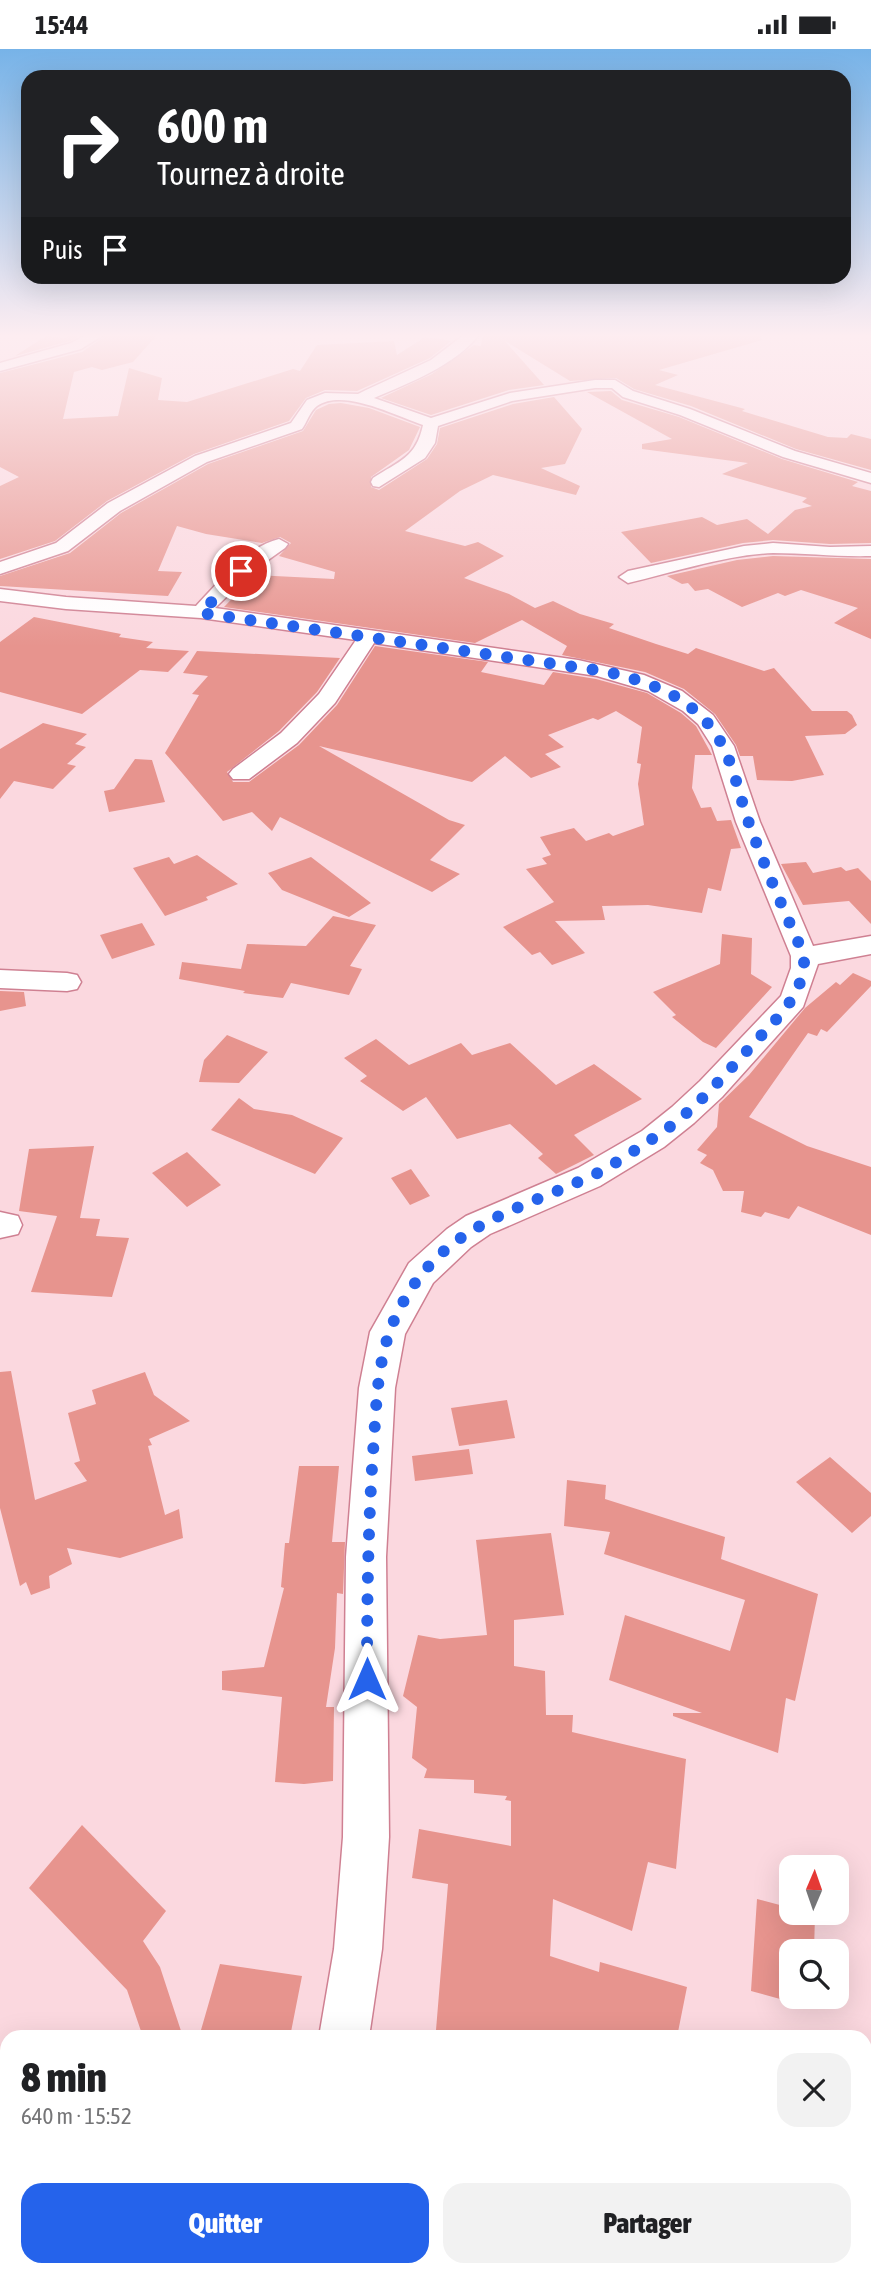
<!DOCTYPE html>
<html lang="fr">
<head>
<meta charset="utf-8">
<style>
	body { margin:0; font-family:"Asap Condensed",sans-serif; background:#f2f2f2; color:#202124; height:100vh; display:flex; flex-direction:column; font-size:26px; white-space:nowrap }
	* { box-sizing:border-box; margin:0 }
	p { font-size:23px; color:#757577 }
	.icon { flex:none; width:38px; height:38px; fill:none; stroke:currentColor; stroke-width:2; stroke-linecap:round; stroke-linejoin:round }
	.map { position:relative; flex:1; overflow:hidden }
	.drawer { position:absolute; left:0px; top:1981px; width:872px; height:247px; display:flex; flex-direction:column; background:#fff; border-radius:21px 21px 0 0; box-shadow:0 7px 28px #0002 }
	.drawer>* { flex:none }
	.banner { position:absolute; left:21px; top:21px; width:830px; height:214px; border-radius:21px; box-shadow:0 7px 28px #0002; background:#202124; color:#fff; overflow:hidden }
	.needle { width:46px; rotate:2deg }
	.tools { position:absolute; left:779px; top:1806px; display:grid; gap:14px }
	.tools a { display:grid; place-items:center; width:70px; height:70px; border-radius:14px; background:#fff; box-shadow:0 7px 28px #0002; font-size:35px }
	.pin { position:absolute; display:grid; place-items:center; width:60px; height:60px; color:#fff; margin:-30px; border:4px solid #fff; border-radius:50%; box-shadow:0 2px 7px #0007 }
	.me { position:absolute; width:77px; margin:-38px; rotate:0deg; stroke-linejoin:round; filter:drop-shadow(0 0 5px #0008) }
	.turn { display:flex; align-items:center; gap:24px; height:147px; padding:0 21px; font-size:32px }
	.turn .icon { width:91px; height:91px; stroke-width:2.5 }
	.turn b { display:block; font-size:49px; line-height:60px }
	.then { display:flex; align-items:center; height:66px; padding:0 21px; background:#0003; gap:14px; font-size:26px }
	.round { display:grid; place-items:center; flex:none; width:74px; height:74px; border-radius:21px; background:#f2f2f2 }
	.overview { display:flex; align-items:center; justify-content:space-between; height:119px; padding:0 21px }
	h1 { font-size:42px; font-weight:800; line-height:52px }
	.cta { display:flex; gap:14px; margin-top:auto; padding:14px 21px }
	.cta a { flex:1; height:80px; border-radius:21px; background:#2563eb; color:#fff; font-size:28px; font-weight:800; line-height:80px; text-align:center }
	.cta a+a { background:#f2f2f2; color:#202124 }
	.status { display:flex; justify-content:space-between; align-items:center; height:49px; padding:0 35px; background:#fff; direction:ltr }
	.status svg { height:19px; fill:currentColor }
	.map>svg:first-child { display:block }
</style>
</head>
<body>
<div class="status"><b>15:44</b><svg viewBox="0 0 49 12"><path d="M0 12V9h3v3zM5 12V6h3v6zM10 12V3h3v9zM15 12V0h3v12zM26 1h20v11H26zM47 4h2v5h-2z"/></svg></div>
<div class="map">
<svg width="871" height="2227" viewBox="0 0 871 2227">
	<rect width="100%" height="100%" fill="#fbd8df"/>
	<path fill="#e7948e" d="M 72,285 L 82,285 L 70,292 L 15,307 L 46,287 L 65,289 Z
		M 108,285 L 158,285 L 133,313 L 102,321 L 92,318 L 74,323 L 63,370 L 118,367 L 129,319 L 162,329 L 158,351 L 187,353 L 293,320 L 300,322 L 317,296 L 394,292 L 397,306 L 425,288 L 451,292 L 430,309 L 357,342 L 325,341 L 306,349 L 289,372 L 194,405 L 107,452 L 55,492 L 0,510 L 0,437 L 19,428 L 0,418 L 0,324 L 82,303 Z
		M 483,285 L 761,285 L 762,291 L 659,321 L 678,326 L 655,336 L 745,360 L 742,362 L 828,388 L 847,389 L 851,385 L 871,390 L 871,421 L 796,400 L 691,357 L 634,340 L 616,329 L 570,332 L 505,292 L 544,336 L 509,341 L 431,366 L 381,349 L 432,325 L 474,296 L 481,297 Z
		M 611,342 L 622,351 L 679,368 L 782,410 L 858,433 L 852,437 L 871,442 L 871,494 L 830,495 L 773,491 L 743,494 L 651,514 L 621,483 L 702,468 L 717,476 L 747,470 L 768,485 L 795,461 L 812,457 L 802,453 L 807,449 L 722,425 L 748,414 L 642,400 L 642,395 L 672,390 L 587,343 Z
		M 554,348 L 582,380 L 565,415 L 541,419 L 580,437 L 576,446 L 493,426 L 460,442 L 405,482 L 465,497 L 478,493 L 504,507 L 464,529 L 509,545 L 535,559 L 553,552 L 580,565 L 614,575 L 609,579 L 656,595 L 688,605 L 696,599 L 764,622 L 774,619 L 812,662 L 847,662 L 852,666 L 857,676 L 845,685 L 805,687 L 824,726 L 792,732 L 757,731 L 753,707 L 740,707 L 736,696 L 715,665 L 684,640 L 645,623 L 562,606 L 567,597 L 522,571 L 475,594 L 224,558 L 255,526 L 334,530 L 335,523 L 279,507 L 291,494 L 280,488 L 262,494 L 206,485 L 177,477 L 158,522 L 182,523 L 168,547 L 0,537 L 0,527 L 70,504 L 121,464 L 208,415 L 303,382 L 316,361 L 329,355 L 341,354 L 369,359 L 420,378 L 409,401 L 371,428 L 371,438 L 379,441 L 427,410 L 437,395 L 440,379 L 513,355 Z
		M 773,507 L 871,510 L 871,590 L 834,574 L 858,559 L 801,541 L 785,547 L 778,544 L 742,558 L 708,540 L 695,542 L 688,534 L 682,535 L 667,527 L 737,511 Z
		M 34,568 L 121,585 L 119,588 L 153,593 L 146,599 L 189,602 L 168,623 L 140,621 L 82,665 L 0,643 L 0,593 Z
		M 375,597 L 488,613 L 481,623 L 544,636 L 553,623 L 596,630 L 647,644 L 681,664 L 696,677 L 712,706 L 695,706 L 692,739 L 701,759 L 711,758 L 717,772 L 731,771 L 741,799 L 731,800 L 721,842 L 708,839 L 702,864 L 648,856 L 602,857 L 605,871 L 555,872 L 585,904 L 552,916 L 540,903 L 532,906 L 503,878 L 554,853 L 526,820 L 547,815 L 542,809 L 551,806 L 540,788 L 574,779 L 586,792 L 609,784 L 613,787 L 644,776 L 638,735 L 641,715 L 637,714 L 642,678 L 616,662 L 598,671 L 593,669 L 548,686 L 564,698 L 545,705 L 561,718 L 531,729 L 505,707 L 472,733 L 319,697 L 449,771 L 465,776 L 430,811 L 460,825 L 432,843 L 280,768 L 272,782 L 252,763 L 223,772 L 165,704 L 199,646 L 192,645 L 208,627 L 183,624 L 197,602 L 340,609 L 317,643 L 279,682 L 227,723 L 233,733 L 249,733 L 299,696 L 337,656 Z
		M 43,674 L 87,685 L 75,695 L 86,698 L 67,715 L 76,717 L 53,740 L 14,732 L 0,750 L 0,700 Z
		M 135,710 L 152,711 L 165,753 L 109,763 L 104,742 L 114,740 Z
		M 197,806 L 238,835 L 206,848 L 208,851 L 165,867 L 133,819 L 169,808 L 174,815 Z
		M 311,808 L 371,854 L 349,868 L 282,841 L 268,824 Z
		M 806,813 L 813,824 L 841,818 L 846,822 L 858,819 L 871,832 L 871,875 L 849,852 L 803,856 L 781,815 Z
		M 333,867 L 376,876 L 350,917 L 362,920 L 349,946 L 291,934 L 283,949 L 243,944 L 245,942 L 179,930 L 182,913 L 241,920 L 247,895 L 306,897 Z
		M 142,874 L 155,896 L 112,910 L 100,886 Z
		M 722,885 L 752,889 L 751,925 L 772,938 L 716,999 L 703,993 L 672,968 L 676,966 L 653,943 L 720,915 Z
		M 853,924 L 871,932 L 871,937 L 827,983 L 821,980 L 817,987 L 808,984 L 749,1068 L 807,1097 L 871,1118 L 871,1186 L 798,1157 L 789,1170 L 765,1163 L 761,1168 L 741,1163 L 744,1142 L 723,1142 L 713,1121 L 700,1114 L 707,1106 L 697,1101 L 717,1078 L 719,1055 L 749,1026 L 805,959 L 836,933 L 840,936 Z
		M 0,942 L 24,943 L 26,957 L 0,962 Z
		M 227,986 L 268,1003 L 239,1034 L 199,1033 L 204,1011 Z
		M 376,990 L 409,1016 L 461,994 L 472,1006 L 510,994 L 556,1036 L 594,1015 L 642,1050 L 574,1086 L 594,1106 L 556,1125 L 538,1109 L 543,1105 L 510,1075 L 457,1090 L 426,1048 L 403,1062 L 360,1032 L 367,1027 L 344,1009 Z
		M 239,1049 L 254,1060 L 292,1066 L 343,1089 L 315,1125 L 211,1081 Z
		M 94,1097 L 80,1169 L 100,1170 L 96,1187 L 129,1189 L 112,1248 L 31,1243 L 57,1167 L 19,1162 L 29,1100 Z
		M 187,1103 L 221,1136 L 187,1158 L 152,1124 Z
		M 411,1120 L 430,1147 L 410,1156 L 391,1129 Z
		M 11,1322 L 35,1451 L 87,1432 L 74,1414 L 80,1412 L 68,1364 L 96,1355 L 92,1341 L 145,1323 L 154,1346 L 190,1372 L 149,1390 L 152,1396 L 148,1397 L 165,1466 L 179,1460 L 183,1489 L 120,1509 L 67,1499 L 72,1515 L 49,1527 L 50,1539 L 31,1546 L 26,1533 L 20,1537 L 0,1459 L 0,1323 Z
		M 507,1351 L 515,1389 L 459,1397 L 451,1359 Z
		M 469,1400 L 473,1425 L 415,1432 L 412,1407 Z
		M 830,1408 L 871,1444 L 871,1467 L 852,1484 L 796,1433 Z
		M 299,1417 L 339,1417 L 332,1493 L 345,1493 L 343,1545 L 337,1544 L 335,1599 L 326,1658 L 334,1658 L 333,1732 L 304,1735 L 275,1733 L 282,1648 L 222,1641 L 222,1622 L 264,1618 L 284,1539 L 281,1538 L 285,1494 L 289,1494 Z
		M 567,1431 L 606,1436 L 605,1450 L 725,1488 L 721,1510 L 818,1545 L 795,1652 L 786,1649 L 778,1704 L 673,1667 L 673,1664 L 702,1664 L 609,1631 L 625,1566 L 730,1602 L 745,1551 L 604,1505 L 610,1483 L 564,1477 Z
		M 551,1484 L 564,1566 L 514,1571 L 514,1617 L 545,1622 L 546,1666 L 573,1666 L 572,1683 L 686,1710 L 676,1820 L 648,1813 L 632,1882 L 553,1850 L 550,1907 L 599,1923 L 600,1913 L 687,1938 L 677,1988 L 481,1988 L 436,1981 L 448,1835 L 412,1829 L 419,1780 L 511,1797 L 511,1752 L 505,1751 L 507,1747 L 474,1744 L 474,1731 L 424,1729 L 427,1720 L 412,1709 L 417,1658 L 403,1647 L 418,1586 L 440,1590 L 487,1586 L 476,1491 Z
		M 82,1776 L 166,1862 L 143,1892 L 160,1918 L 183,1988 L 143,1988 L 127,1941 L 29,1839 Z
		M 757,1850 L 791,1859 L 791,1864 L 815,1866 L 814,1902 L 791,1902 L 791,1953 L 751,1942 Z
		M 220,1915 L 302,1927 L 290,1988 L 199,1988 Z"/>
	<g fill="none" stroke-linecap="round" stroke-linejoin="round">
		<g stroke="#cf8092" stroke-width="3">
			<path id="minor" d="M 88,285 L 105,285 L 81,300 L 0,322 L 0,314 L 71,294 Z
				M 465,285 L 480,285 C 454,317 411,333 374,349 L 431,369 L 510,344 L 595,331 L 615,331 L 633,342 L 690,360 L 795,402 L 871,424 L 871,434 L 783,408 L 680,366 L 623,348 L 612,339 L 595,339 L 512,352 L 438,377 L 435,394 L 425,409 L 379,438 L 373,437 L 371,433 L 373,429 C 399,412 416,409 423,376 C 395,367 344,339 317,357 C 310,362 307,373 302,380 L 207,413 L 120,462 L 68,502 L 0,525 L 0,513 L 56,494 L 108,454 L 195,407 L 291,374 L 307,351 L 325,344 L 358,345 L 366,341 L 431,311 Z
				M 279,490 L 288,495 L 285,499 L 254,521 L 215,559 L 578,611 L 644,626 L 682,642 L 713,666 L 734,697 L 760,773 L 813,897 L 871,887 L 871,905 L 818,915 L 803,958 L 722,1048 L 694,1074 L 664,1098 L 600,1137 L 490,1185 L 471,1198 L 433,1234 L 405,1285 L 395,1339 L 386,1508 L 389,1788 L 382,1900 L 369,1988 L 319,1988 L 334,1900 L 343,1788 L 346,1508 L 359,1339 L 370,1283 L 409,1214 L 447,1180 L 466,1167 L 578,1119 L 642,1082 L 672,1058 L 700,1032 L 781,947 L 791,919 L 791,907 L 736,773 L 712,697 L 698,675 L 683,662 L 648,642 L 597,627 L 374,594 L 335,654 L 297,694 L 249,730 L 233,730 L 229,725 L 233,720 L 281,684 L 319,645 L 356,591 L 201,569 L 66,560 L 0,552 L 0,540 L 66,548 L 196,557 C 219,533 246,498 279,490 Z
				M 773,494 L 830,498 L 871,497 L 871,507 C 838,508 805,504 773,504 C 725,506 675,523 628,534 L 619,528 L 628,522 L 744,497 Z
				M 0,921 L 67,924 L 77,926 L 81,933 L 77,940 L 67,942 L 0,939 Z
				M 0,1163 L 18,1167 L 22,1176 L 18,1185 L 0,1189 Z
				M 864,2103 L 871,2106 L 871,2160 L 864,2157 Z
				M 262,2221 L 318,2221 L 316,2227 L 260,2227 Z"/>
		</g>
		<use href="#minor" fill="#fff" fill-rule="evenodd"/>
	</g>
	<linearGradient id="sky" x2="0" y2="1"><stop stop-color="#77b3e8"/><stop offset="0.48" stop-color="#fdedf1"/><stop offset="1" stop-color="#fdedf1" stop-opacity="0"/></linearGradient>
	<rect width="871" height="597" fill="url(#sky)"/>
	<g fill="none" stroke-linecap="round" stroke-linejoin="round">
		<path stroke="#2563eb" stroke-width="12" stroke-dasharray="0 21.6" d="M 241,522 L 201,564 L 603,622 C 647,632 692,647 717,687 C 734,713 739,748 750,777 C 766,821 785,864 804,906 C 806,943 780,966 757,991 C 724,1026 691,1067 649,1092 C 629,1105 608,1120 585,1130 C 509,1164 441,1179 400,1259 C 376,1304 377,1353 373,1403 C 368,1479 367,1554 367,1630"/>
	</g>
</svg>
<div class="tools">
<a><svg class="needle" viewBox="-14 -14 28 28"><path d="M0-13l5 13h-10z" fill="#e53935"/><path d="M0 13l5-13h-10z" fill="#757577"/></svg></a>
<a><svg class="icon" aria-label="search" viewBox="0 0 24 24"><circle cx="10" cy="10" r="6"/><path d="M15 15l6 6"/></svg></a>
</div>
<div class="pin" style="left:241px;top:522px;background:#d93025"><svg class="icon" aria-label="arrive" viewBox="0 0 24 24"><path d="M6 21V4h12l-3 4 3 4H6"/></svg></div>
<svg class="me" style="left:367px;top:1630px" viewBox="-20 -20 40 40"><path d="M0-17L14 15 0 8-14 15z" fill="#2563eb" stroke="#fff" stroke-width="4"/></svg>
<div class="banner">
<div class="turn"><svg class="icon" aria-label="right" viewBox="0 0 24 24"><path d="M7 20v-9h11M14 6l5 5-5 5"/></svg><div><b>600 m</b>Tournez à droite</div></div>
<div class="then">Puis<svg class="icon" aria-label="arrive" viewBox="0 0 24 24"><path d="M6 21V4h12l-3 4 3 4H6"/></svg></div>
</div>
<section class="drawer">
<div class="overview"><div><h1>8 min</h1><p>640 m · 15:52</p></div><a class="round"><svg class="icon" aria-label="close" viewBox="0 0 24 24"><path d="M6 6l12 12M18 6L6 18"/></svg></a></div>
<div class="cta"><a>Quitter</a><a>Partager</a></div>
</section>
</div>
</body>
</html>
